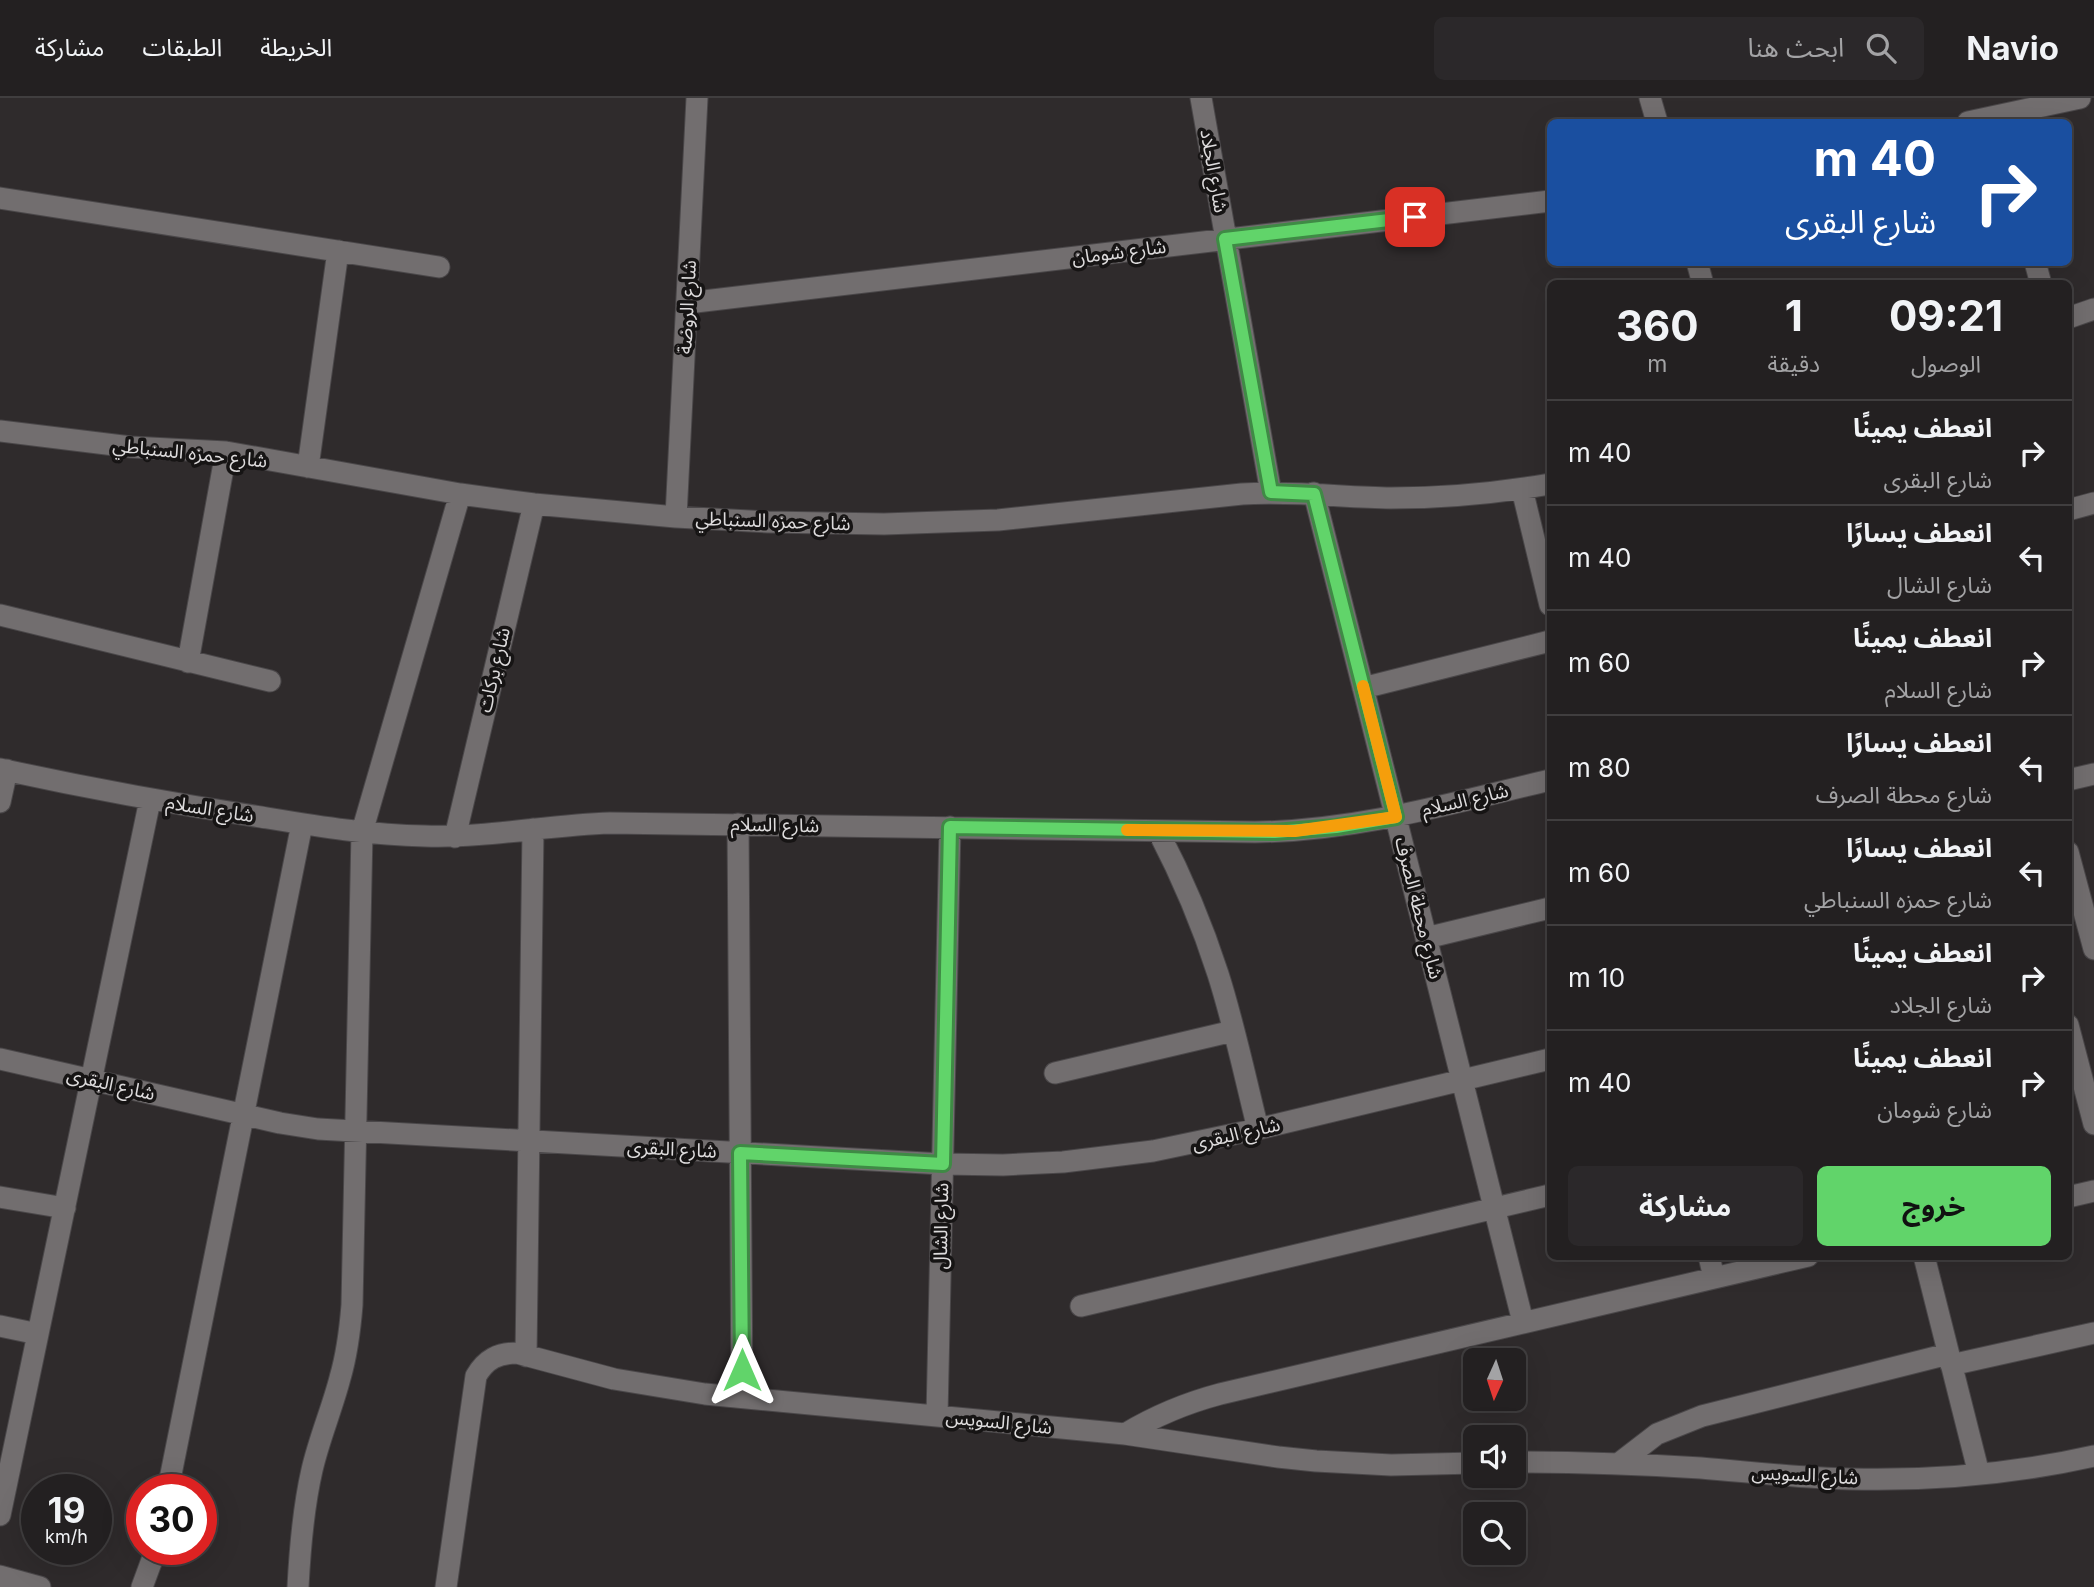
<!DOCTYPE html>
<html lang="ar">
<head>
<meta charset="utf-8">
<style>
	body { margin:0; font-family:Inter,"Noto Sans Arabic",sans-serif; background:#2b282a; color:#f1f3f6; direction:rtl; height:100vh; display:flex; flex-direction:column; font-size:26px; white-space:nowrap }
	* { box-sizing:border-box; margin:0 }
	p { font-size:23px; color:#a3a3a5 }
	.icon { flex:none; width:38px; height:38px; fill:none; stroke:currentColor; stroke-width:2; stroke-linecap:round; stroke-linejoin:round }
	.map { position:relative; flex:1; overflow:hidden; direction:ltr }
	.details { position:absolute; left:1547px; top:182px; width:525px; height:980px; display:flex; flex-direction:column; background:#232021; border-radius:10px; box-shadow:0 7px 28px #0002,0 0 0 2px #403e3f; direction:rtl }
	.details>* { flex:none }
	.top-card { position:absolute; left:1547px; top:21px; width:525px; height:147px; border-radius:10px; box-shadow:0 7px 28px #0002,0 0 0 2px #403e3f; direction:rtl; background:#1a4fa0; color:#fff; overflow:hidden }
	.needle { width:46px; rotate:183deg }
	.fabs { position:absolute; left:1463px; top:1250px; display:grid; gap:14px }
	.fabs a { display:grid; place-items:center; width:63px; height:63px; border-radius:10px; background:#232021; box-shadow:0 7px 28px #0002,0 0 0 2px #403e3f; font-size:35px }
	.speed { position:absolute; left:21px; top:1376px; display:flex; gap:14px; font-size:35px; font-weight:700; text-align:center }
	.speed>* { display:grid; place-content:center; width:91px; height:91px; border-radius:50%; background:#232021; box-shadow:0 7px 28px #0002,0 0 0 2px #403e3f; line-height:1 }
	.speed small { font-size:18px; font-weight:400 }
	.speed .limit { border:10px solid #d22; background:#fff; color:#111 }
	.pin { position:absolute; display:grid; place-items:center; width:60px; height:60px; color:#fff; margin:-30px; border-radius:14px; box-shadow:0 4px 10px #0006 }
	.me { position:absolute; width:77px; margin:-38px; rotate:0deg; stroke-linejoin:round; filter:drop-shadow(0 0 5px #0008) }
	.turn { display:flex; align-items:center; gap:24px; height:147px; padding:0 21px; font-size:32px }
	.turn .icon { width:91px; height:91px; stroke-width:2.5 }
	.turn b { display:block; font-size:49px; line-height:60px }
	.eta { display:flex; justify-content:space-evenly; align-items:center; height:119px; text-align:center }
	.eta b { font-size:42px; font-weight:700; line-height:49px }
	.primary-button { display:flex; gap:14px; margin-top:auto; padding:14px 21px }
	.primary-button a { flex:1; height:80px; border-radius:10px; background:#61d46a; color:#111; font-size:28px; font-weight:700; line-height:80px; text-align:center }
	.primary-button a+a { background:#2b282a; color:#f1f3f6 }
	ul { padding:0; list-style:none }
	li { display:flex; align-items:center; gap:21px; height:105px; padding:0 21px; border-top:2px solid #403e3f }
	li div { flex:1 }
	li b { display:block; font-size:26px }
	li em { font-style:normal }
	header { display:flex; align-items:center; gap:42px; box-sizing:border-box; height:98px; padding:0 35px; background:#232021; border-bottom:2px solid #403e3f }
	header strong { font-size:33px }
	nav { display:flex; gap:38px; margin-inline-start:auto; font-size:24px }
	.search { width:490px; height:63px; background:#2b282a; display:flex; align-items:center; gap:18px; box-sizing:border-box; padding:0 24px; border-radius:10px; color:#a3a3a5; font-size:26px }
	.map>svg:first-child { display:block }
</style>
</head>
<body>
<header>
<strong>Navio</strong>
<div class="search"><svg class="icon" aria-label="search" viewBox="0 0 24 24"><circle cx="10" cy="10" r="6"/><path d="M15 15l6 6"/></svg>ابحث هنا</div>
<nav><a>الخريطة</a><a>الطبقات</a><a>مشاركة</a></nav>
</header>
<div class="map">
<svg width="2094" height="1489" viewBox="0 0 2094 1489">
	<rect width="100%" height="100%" fill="#2f2b2c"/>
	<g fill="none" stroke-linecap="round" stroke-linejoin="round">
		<g stroke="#4a4749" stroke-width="23">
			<path id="minor" d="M 1201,0 L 1271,395
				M 1650,0 L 1657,24
				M 1968,24 L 2080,0
				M 0,100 L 439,169
				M 1697,164 L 1703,186
				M 2035,164 L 2041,186
				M 687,205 L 1550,103
				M 2068,220 L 2094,211
				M 0,333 L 131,349 L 226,354 L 460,396 L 534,406 L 676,419 L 768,424 L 884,426 L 998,422 L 1242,396 C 1292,393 1341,399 1391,400 C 1445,400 1498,395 1550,386
				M 308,369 L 338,153
				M 1522,391 L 1550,507
				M 1314,395 L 1523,1224
				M 2068,412 L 2094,405
				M 676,419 L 697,0
				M 0,517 L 270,583
				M 188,564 L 226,354
				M 1363,590 L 1550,543
				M 0,671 C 87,690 174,706 261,719 C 316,728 369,737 425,738 C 487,740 548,727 610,725 L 1255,734 C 1356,733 1453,705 1550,682
				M 2068,682 L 2094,676
				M 0,704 L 7,672
				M 738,726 L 742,1299
				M 1158,733 C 1182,779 1202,826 1218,876 C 1234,926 1245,979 1258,1031
				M 455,739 L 534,406
				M 2068,754 L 2094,851
				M 1426,840 L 1550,810
				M 2068,927 L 2094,1026
				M 0,961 L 280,1025 L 318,1031 L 943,1066 L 1003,1067 L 1063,1064 L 1153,1053 L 1258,1031 L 1550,961
				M 1055,975 L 1233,933
				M 0,1099 L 65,1110
				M 2068,1099 L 2094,1093
				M 1709,1158 L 1714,1180
				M 1924,1158 L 1979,1376
				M 1081,1208 L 1550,1097
				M 0,1228 L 38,1236
				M 526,1258 L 533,731
				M 1951,1267 L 2094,1235
				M 937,1318 L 950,729
				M 1125,1336 C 1155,1318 1186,1305 1220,1296 L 1808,1158
				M 1514,1364 C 1576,1364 1638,1366 1701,1370 C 1750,1374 1800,1380 1850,1381 C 1931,1383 2014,1376 2094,1358
				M 1618,1366 L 1657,1336 L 1702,1318 L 1948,1256
				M 168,1391 L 302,726
				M 0,1417 L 150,702
				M 0,1478 L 40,1489
				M 142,1489 L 156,1451
				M 298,1489 C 300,1450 303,1411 312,1372 C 319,1341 332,1311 340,1280 C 347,1256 350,1232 352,1207 L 362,734 L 460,396
				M 446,1489 L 476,1278 C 486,1261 498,1255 517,1255 L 614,1281 L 705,1296 L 1125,1336 L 1278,1359 L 1316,1363 L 1391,1367 L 1475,1365"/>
		</g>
		<use href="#minor" stroke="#726e6f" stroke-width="21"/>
	</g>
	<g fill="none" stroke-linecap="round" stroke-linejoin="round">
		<g stroke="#3f8a45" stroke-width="18">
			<path id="route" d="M 742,1272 L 740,1055 L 943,1066 L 950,729 L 1275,734 L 1336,729 L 1396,719 L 1314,396 L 1271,394 L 1225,141 L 1415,119"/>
		</g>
		<use href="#route" stroke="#61d46a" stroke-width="12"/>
		<path stroke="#f59e0b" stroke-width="12" d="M 1127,732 L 1295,733 L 1396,719 L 1363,588"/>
	</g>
	<g text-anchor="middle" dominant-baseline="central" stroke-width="7" stroke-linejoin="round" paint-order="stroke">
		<g font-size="19" fill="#dddbdc" stroke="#161414">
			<text transform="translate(1214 73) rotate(80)">شارع الجلاد</text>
			<text transform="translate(1119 154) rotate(-7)">شارع شومان</text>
			<text transform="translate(687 209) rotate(-87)">شارع الروضة</text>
			<text transform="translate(190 355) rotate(6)">شارع حمزه السنباطي</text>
			<text transform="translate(773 423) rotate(2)">شارع حمزه السنباطي</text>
			<text transform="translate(494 572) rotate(-77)">شارع بركات</text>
			<text transform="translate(1465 702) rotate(-13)">شارع السلام</text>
			<text transform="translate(210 711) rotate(9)">شارع السلام</text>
			<text transform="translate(775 727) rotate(1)">شارع السلام</text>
			<text transform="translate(1419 810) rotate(76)">شارع محطة الصرف</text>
			<text transform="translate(111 986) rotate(13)">شارع البقرى</text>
			<text transform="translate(1236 1036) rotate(-13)">شارع البقرى</text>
			<text transform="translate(672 1051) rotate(3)">شارع البقرى</text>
			<text transform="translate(941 1128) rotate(-89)">شارع الشال</text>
			<text transform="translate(999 1324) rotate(6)">شارع السويس</text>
			<text transform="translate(1805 1377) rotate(3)">شارع السويس</text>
		</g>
	</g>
</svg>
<div class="fabs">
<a><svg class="needle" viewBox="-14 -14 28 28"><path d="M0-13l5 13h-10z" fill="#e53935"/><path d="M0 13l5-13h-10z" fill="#a3a3a5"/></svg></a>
<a><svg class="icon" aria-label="sound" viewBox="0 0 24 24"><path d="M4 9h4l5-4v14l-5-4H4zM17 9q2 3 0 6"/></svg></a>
<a><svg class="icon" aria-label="search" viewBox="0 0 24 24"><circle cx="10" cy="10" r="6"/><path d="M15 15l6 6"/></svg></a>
</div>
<div class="speed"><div>19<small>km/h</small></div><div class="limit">30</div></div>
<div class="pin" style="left:1415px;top:119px;background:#d93025"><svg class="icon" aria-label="arrive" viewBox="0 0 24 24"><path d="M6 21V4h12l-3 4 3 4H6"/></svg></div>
<svg class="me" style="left:742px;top:1272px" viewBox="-20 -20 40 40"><path d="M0-17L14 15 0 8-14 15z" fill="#61d46a" stroke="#fff" stroke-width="4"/></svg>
<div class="top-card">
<div class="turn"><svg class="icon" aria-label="right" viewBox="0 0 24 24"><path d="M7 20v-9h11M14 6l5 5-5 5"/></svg><div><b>40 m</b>شارع البقرى</div></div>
</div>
<section class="details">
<div class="eta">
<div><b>09:21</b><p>الوصول</p></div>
<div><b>1</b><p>دقيقة</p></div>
<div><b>360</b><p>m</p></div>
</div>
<ul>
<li><svg class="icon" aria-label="right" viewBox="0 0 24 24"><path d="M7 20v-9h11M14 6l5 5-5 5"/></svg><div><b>انعطف يمينًا</b><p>شارع البقرى</p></div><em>40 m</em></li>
<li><svg class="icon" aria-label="left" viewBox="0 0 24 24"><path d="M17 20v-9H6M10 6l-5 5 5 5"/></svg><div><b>انعطف يسارًا</b><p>شارع الشال</p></div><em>40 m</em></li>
<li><svg class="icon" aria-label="right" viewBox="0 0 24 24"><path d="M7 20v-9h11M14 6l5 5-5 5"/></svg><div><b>انعطف يمينًا</b><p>شارع السلام</p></div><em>60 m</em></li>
<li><svg class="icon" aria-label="left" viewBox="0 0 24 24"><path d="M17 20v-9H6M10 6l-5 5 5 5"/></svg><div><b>انعطف يسارًا</b><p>شارع محطة الصرف</p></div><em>80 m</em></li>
<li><svg class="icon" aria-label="left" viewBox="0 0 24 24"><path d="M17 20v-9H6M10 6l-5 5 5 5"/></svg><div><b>انعطف يسارًا</b><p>شارع حمزه السنباطي</p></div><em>60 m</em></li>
<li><svg class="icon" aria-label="right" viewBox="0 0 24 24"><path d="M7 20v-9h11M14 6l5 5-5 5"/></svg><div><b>انعطف يمينًا</b><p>شارع الجلاد</p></div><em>10 m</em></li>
<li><svg class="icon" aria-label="right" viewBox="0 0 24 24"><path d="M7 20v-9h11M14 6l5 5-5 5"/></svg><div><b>انعطف يمينًا</b><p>شارع شومان</p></div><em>40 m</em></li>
</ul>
<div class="primary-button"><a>خروج</a><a>مشاركة</a></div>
</section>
</div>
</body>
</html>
